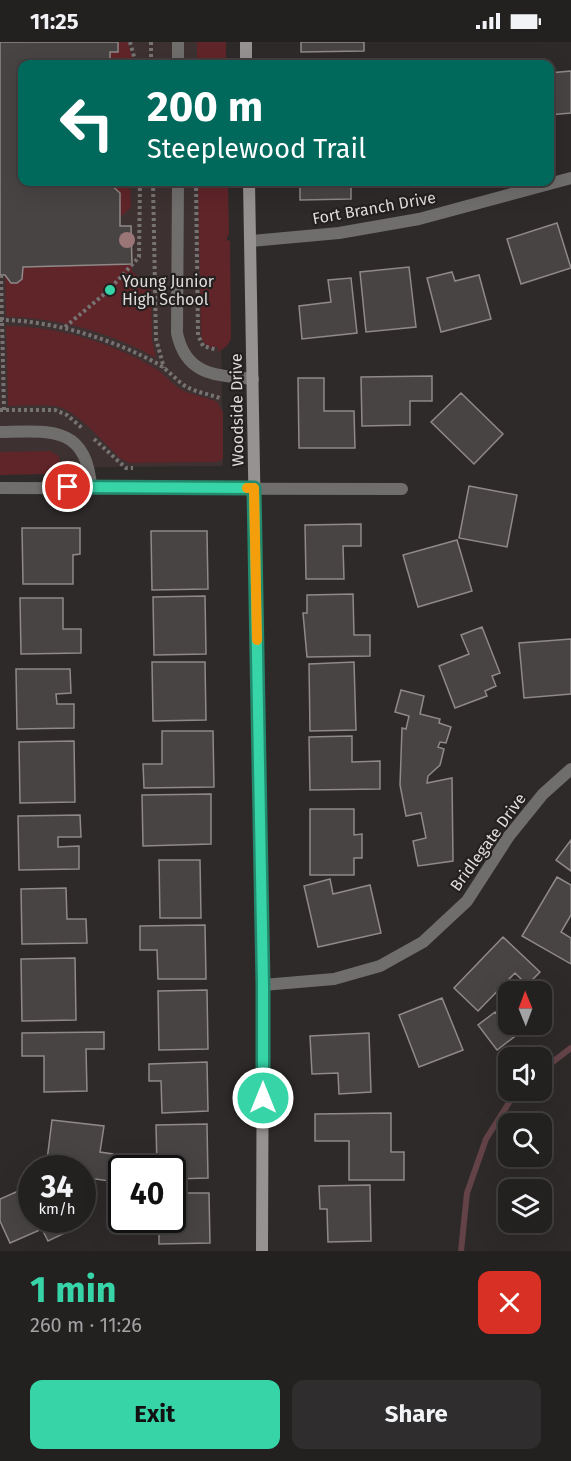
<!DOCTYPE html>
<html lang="en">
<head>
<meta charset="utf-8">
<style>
	body { margin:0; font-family:"Fira Sans",sans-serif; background:#2f2d2d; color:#f1f3f6; height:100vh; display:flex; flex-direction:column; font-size:22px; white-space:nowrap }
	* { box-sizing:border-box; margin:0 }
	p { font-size:20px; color:#a3a3a5 }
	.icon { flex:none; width:33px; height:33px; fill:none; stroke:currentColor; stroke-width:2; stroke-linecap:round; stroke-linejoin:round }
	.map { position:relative; height:1209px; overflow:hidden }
	.details { display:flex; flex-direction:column; background:#232020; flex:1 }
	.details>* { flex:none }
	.guide { position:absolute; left:18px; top:18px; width:536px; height:126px; border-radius:12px; box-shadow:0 6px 24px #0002,0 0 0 2px #403e3e; background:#00695c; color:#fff; overflow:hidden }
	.needle { width:39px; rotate:359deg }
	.fabs { position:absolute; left:498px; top:939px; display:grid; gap:12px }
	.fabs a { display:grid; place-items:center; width:54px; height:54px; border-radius:12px; background:#232020; box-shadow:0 6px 24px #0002,0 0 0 2px #403e3e; font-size:30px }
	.speed { position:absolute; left:18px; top:1113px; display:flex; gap:12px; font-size:30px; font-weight:700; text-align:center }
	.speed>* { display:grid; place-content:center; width:78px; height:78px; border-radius:50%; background:#232020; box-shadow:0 6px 24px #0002,0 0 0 2px #403e3e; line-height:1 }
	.speed small { font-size:15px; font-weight:400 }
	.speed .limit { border:3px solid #111; border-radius:9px; background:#fff; color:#111 }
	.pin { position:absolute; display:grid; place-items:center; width:51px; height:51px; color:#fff; margin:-26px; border:3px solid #fff; border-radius:50%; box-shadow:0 2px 6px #0007 }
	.me { position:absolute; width:66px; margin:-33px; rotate:0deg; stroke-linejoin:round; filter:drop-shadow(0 0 4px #0008) }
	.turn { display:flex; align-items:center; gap:21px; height:126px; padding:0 30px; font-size:27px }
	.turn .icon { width:78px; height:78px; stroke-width:2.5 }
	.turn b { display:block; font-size:42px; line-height:51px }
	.round { display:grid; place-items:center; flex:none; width:63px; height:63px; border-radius:12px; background:#2f2d2d }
	.head { display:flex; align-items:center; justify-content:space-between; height:102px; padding:0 30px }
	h1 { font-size:36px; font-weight:700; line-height:45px; color:#36d4a7 }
	.primary-button { display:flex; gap:12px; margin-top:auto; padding:12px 30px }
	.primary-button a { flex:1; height:69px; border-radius:12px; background:#36d4a7; color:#111; font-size:24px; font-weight:700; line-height:69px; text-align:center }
	.primary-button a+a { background:#2f2d2d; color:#f1f3f6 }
	.status { display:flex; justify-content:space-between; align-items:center; height:42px; padding:0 30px; background:#232020; direction:ltr }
	.status svg { height:16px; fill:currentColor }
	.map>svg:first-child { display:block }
</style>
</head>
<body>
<div class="status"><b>11:25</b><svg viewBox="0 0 49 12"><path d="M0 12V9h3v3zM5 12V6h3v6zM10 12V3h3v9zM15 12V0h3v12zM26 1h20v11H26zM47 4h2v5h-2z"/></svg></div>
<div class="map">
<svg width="571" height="1209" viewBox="0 0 571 1209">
	<rect width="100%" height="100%" fill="#2f2a2a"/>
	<path fill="#3d3131" d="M 0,0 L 218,0 L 218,22 L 22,22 L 22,140 L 219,140 L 223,424 L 0,426 Z"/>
	<path fill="#602529" d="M 118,0 L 128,0 L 134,22 L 110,22 L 110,10 L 118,10 Z
		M 197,0 L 226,0 L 226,22 L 197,22 Z
		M 108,140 L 121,140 L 130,148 L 131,165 L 123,173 L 120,174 L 120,151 Z
		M 198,140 L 228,140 L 229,193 L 227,194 L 227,198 L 230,199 L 231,297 L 227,304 L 218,310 L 218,305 C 208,307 203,302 201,293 Z
		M 132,222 L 132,229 L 151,247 L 152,297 L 156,316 C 112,291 57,275 6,275 L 5,233 L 9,240 L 17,241 L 22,237 L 23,225 Z
		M 6,284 C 56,284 110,300 153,325 C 164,331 171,342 182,348 C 193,354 205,354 217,360 L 223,370 L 223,417 L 217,420 L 129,421 L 121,417 C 104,402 77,367 55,364 C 40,362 23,364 8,364 Z
		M 50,409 L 59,414 L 60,422 L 64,422 L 58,429 L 51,432 L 0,433 L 0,410 Z"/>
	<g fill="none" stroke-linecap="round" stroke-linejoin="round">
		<path stroke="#634347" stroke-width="6" d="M 542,1028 L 571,1006
			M 461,1209 L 467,1151 L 486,1097 L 517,1048"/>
	</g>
	<path fill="#494444" stroke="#8f8989" stroke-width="1.5" d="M 0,0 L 118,0 L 118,10 L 110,10 L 110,22 L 22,22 L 22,140 L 108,140 L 120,151 L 120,184 L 131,184 L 132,222 L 23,225 L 22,237 L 17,241 L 11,241 L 5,233 L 0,233 Z
		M 301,0 L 364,0 L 364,9 L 301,10 Z
		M 571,29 L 571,71 L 549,73 L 549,31 Z
		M 300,140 L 351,140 L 351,157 L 300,158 Z
		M 557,181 L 571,226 L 521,242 L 507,197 Z
		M 409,225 L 416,285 L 366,290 L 360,230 Z
		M 452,230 L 455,239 L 479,233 L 491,277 L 441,290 L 427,236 Z
		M 351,236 L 357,291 L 302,297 L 299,264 L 331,260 L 328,238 Z
		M 432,334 L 432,359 L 410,359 L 410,383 L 362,384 L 361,335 Z
		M 298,336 L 324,336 L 324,369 L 354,369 L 355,406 L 299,406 Z
		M 461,351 L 503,392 L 474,422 L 431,380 Z
		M 469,444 L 517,453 L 507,505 L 459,496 Z
		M 361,482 L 361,504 L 343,504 L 344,537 L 306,537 L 305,483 Z
		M 22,486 L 80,486 L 80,512 L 73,513 L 73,542 L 23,542 Z
		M 151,489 L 207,489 L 208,547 L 152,548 Z
		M 457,498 L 472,549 L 418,565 L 403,513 Z
		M 353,552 L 354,593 L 370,593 L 370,614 L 307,615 L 303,571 L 307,571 L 307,553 Z
		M 205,554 L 206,612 L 154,613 L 153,555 Z
		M 20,556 L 63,556 L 63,587 L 81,587 L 81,611 L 21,612 Z
		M 482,585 L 500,631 L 492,634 L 496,644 L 485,649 L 487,654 L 455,666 L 439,624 L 469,612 L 461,593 Z
		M 571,597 L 571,652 L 524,656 L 519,601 Z
		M 152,620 L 205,620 L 206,678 L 153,679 Z
		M 354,620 L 356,688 L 310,689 L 309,622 Z
		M 16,627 L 70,627 L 71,651 L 56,652 L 57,662 L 74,662 L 74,686 L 17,687 Z
		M 401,648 L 424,654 L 420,672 L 440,677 L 439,681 L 451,685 L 446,701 L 440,700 L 438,705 L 444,707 L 440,723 L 428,734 L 427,741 L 452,736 L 453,819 L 418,824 L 413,799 L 426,796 L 421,771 L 406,774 L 400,743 L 402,686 L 406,687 L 409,674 L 395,670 Z
		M 162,689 L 213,689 L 214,745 L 144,746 L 143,722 L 162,722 Z
		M 352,694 L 352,720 L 380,719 L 380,747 L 310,748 L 309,695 Z
		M 74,699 L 75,760 L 20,761 L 19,700 Z
		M 211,752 L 211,802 L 143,804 L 142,753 Z
		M 310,767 L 354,767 L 354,793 L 362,792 L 362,816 L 354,816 L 354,833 L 310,833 Z
		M 80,773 L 81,795 L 58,795 L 58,805 L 79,804 L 79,827 L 19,828 L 18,774 Z
		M 571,798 L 571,829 L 556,818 Z
		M 159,818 L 200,818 L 201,876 L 160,876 Z
		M 557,835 L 571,843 L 571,873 L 561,890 L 571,896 L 571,922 L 522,894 Z
		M 330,837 L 333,852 L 370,843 L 381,891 L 318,905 L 304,844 Z
		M 66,846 L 67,877 L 86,877 L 87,901 L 22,902 L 21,847 Z
		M 205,883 L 206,937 L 158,937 L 157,908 L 140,908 L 140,884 Z
		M 503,895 L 540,930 L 527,943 L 515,931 L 478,969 L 454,946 Z
		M 75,916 L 76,978 L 22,979 L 21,917 Z
		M 207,948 L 208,1007 L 159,1008 L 158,949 Z
		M 442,956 L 463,1008 L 419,1025 L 399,973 Z
		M 495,970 L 514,995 L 497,1008 L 478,983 Z
		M 104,990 L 104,1007 L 86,1007 L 87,1049 L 44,1050 L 44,1014 L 22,1014 L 22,991 Z
		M 369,991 L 371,1050 L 339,1052 L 338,1031 L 312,1032 L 310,994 Z
		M 207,1020 L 208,1069 L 162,1071 L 161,1039 L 149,1039 L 149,1022 Z
		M 391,1071 L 391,1110 L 404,1110 L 404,1138 L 349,1138 L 349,1099 L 315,1099 L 315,1072 Z
		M 52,1078 L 104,1084 L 100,1110 L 113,1112 L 109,1139 L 82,1135 L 82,1126 L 46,1126 Z
		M 207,1082 L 208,1136 L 172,1137 L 172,1126 L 157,1126 L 156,1083 Z
		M 32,1143 L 32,1178 L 62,1178 L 67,1190 L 48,1199 L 42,1187 L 10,1201 L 0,1179 L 0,1157 Z
		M 370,1143 L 371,1199 L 328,1200 L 327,1167 L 320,1167 L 319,1144 Z
		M 172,1151 L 209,1151 L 210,1201 L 159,1202 L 159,1178 L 172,1178 Z"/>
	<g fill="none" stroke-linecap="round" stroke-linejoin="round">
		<path stroke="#777373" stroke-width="4" stroke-dasharray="3 3" stroke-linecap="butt" d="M 130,0 L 136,22
			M 151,0 L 151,22
			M 153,140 L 156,297 L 164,326
			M 196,140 L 198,293 L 203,304 L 217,308
			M 1,233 L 4,368
			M 0,278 C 51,278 113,297 158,322 C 169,328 176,339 187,345 C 198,351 210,352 222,357
			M 65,285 L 108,249 L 139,215 L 140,140
			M 0,368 L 55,368 L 67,373 L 82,386
			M 94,397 L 126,426 L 133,426"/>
		<path stroke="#706d6d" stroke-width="12" d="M 178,22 L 178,0
			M 178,140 L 177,291 C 186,334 216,333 253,337
			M 0,390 C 49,389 87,383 91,445"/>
		<path stroke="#706d6d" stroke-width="12" d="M 251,199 L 339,191 L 419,177 L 571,136
			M 0,446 L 402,447
			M 263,943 L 334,937 L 380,924 L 423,900 L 467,859 L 509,794 L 543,752 L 571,727"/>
		<path stroke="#969292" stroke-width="12" d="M 246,0 L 246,22
			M 249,140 L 263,943 L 262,1209"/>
	</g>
	<circle fill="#9b7676" cx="127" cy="198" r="8"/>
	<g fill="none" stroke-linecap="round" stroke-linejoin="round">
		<g stroke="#238a6d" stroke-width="15">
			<path id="route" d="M 68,445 L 254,446 L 263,943 L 263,1056"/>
		</g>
		<use href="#route" stroke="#36d4a7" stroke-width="10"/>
		<path stroke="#f59e0b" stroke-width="10" d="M 247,446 L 254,446 L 257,598"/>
	</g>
	<circle fill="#36d4a7" stroke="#252020" stroke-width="2" cx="110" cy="248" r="6"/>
	<g text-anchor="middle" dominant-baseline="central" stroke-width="4.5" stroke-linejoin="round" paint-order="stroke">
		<g font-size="16" fill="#dfdcdb" stroke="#252020">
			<text transform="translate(374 166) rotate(-10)">Fort Branch Drive</text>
			<text transform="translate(237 368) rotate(-91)">Woodside Drive</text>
			<text transform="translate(488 800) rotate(-54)">Bridlegate Drive</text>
		</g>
		<g font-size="16" fill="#dfdcdb" stroke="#252020" text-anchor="start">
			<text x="122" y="239">Young Junior<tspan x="122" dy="18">High School</tspan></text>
		</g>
	</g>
</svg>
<div class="fabs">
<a><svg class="needle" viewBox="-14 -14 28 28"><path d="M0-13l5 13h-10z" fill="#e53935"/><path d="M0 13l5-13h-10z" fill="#a3a3a5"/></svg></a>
<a><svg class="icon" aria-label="sound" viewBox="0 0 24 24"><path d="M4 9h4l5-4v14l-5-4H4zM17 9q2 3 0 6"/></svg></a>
<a><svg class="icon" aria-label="search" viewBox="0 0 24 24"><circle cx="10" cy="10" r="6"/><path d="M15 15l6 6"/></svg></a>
<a><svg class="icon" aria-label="layers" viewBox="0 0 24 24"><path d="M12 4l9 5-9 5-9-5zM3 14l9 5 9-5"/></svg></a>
</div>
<div class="speed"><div>34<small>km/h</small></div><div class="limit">40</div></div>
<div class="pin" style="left:68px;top:445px;background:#d93025"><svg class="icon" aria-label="arrive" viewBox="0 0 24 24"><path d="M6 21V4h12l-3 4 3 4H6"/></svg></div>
<svg class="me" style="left:263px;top:1056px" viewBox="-20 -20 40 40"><circle r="17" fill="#36d4a7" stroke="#fff" stroke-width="3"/><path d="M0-11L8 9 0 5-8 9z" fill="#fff"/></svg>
<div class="guide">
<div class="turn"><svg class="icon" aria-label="left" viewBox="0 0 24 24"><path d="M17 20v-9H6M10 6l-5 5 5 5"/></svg><div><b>200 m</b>Steeplewood Trail</div></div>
</div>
</div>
<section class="details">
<div class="head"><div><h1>1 min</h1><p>260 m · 11:26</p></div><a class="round" style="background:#d93025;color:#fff"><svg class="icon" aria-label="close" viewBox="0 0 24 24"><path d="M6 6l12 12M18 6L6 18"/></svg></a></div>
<div class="primary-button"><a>Exit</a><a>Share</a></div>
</section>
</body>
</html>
